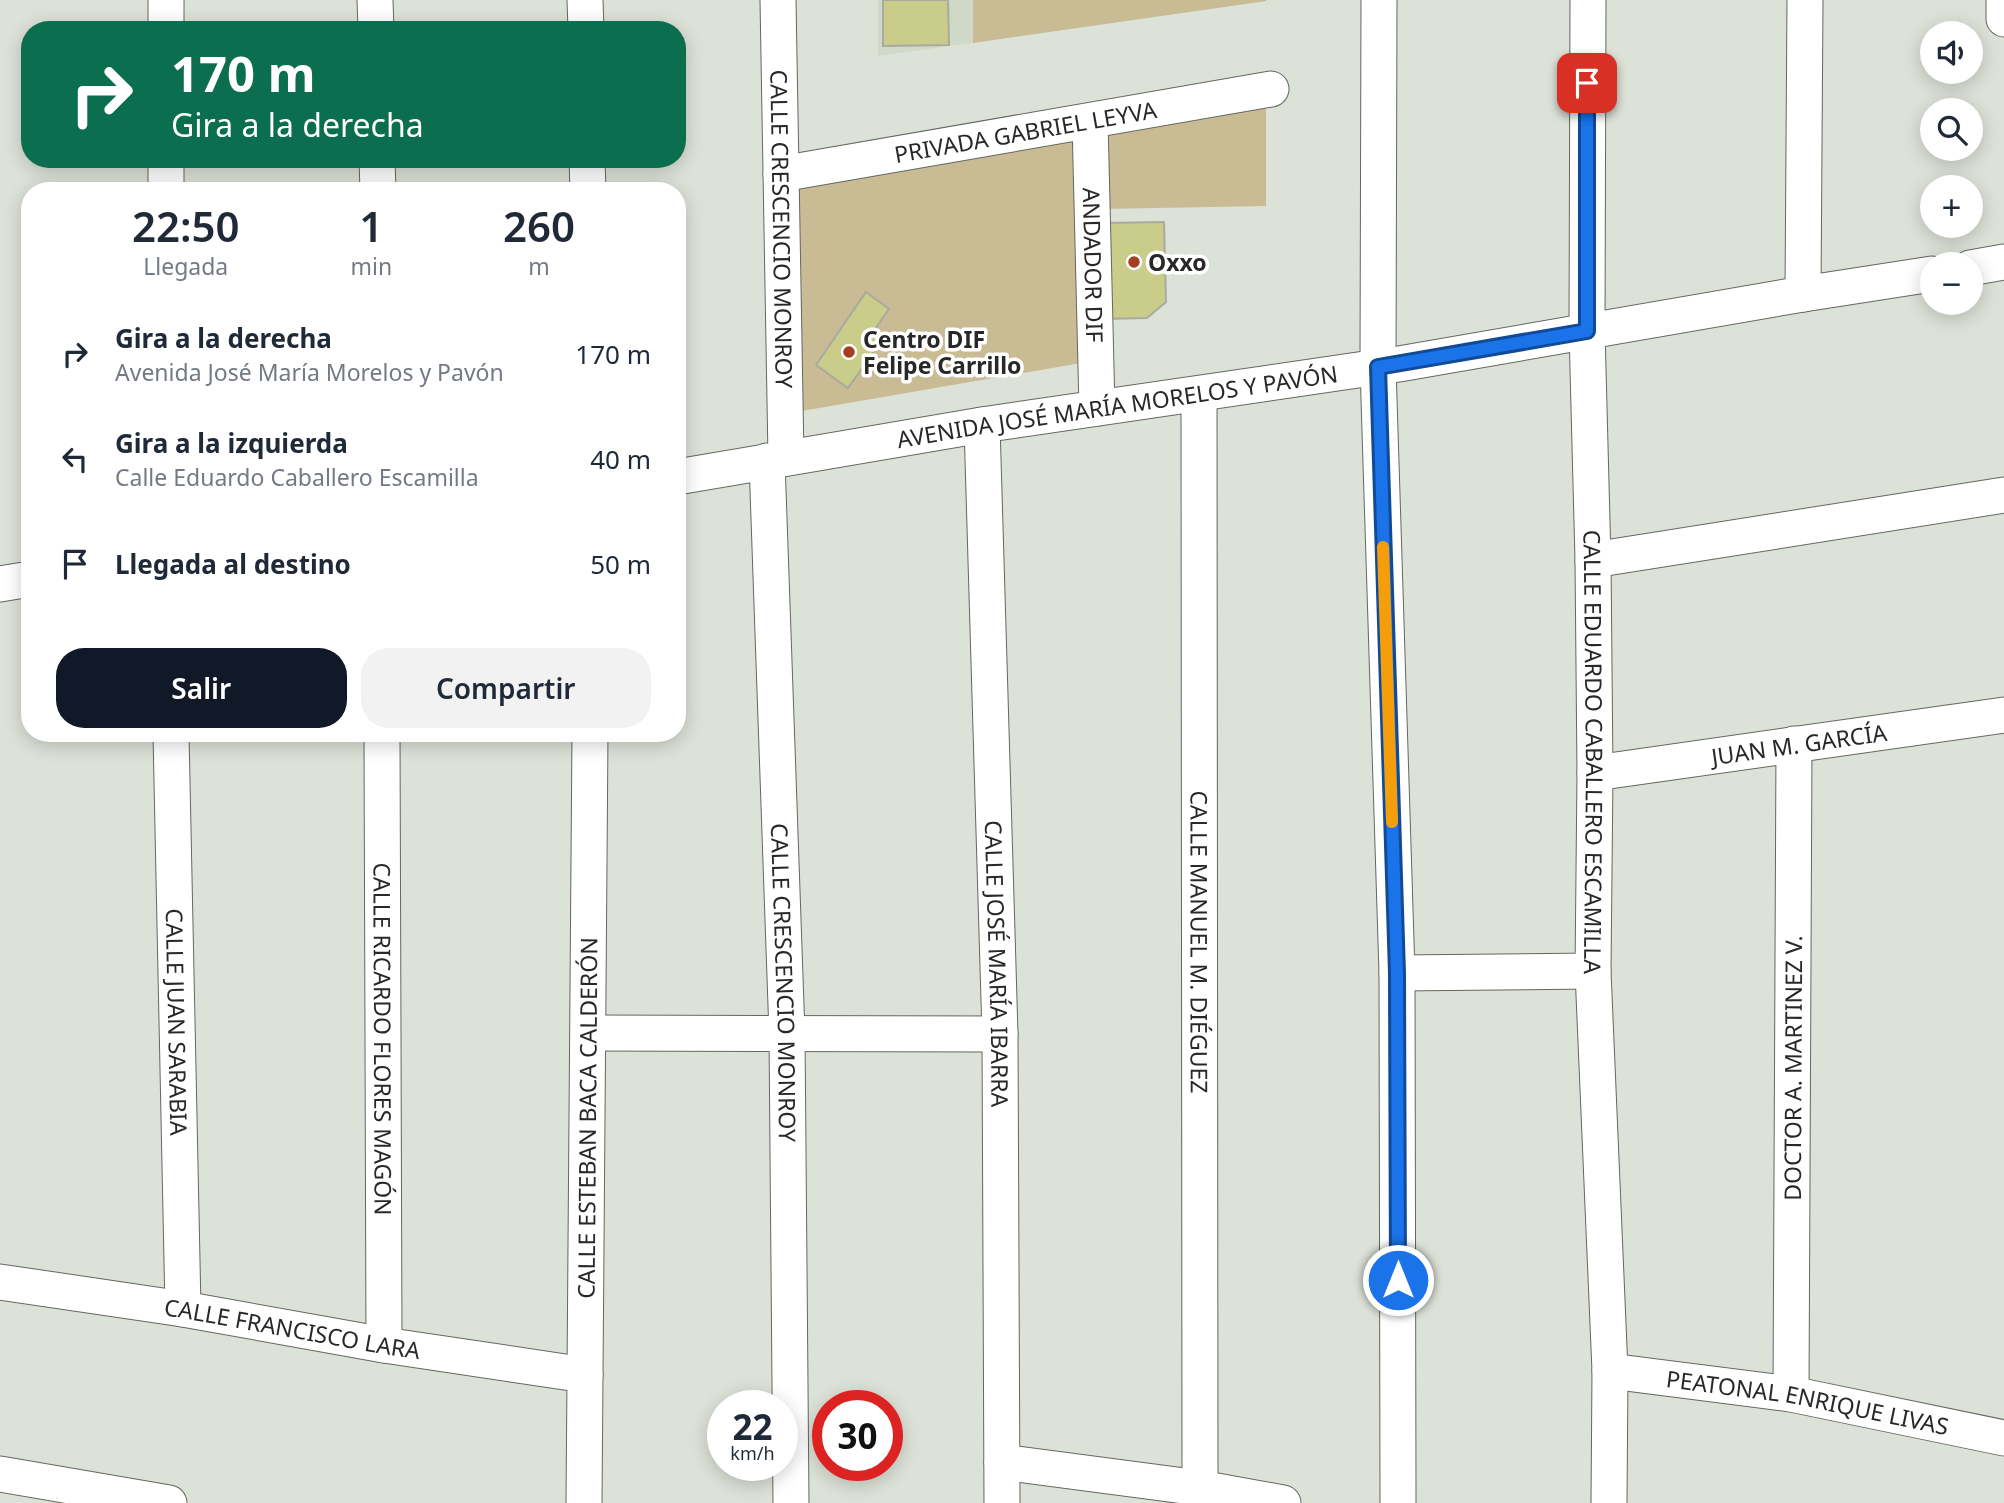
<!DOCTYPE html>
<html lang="es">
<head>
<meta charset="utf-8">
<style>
	body { margin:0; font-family:"Noto Sans",sans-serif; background:#f2f2f3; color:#1f2937; height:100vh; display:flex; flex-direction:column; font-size:26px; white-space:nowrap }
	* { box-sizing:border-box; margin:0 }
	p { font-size:23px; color:#747a83 }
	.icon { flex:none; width:38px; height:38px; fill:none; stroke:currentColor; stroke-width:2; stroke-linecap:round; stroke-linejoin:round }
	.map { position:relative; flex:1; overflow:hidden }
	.side { position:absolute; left:21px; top:182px; width:665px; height:560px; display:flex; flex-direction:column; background:#fff; border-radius:28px; box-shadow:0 4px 18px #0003 }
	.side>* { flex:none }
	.hud { position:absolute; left:21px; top:21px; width:665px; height:147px; border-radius:28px; box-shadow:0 4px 18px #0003; background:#0b6e4f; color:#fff; overflow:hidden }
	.tools { position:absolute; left:1920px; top:21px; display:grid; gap:14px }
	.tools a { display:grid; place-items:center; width:63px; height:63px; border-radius:50%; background:#fff; box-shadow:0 4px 18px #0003; font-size:35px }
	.speed { position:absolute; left:707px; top:1390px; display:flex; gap:14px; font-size:35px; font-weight:700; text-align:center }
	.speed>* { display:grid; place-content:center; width:91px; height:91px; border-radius:50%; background:#fff; box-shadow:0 4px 18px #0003; line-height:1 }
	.speed small { font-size:18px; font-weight:400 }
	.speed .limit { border:10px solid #d22; background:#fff; color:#111 }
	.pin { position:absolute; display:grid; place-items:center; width:60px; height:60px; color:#fff; margin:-30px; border-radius:14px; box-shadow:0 4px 10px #0006 }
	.me { position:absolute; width:77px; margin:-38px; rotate:0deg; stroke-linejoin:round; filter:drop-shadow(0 0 5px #0008) }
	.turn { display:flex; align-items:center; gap:24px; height:147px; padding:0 35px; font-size:32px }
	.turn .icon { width:91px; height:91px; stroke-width:2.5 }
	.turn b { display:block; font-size:49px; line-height:60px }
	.eta { display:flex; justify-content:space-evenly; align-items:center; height:119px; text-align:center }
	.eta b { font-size:42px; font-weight:600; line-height:49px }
	.button { display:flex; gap:14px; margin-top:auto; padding:14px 35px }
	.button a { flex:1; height:80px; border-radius:28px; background:#111827; color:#fff; font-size:28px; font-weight:600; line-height:80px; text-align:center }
	.button a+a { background:#f2f2f3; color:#1f2937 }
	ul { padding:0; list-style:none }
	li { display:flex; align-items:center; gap:21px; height:105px; padding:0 35px }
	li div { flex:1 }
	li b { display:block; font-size:26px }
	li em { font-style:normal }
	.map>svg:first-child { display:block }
</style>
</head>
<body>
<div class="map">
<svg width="2004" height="1503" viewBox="0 0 2004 1503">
	<rect width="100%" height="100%" fill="#dde2d8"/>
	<path fill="#d0d8c8" d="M 878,0 L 1266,0 L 1266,1 L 878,56 Z"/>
	<path fill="#c9bb94" d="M 973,0 L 1266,0 L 1266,1 L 973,43 Z
		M 1266,101 L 1266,206 L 1102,209 L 1099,129 Z
		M 1081,132 L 1087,362 L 796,412 L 794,182 Z"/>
	<path fill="#cacc89" stroke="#a9aaa0" stroke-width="2" d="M 883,0 L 948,0 L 949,45 L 883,46 Z
		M 1164,222 L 1166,302 L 1147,318 L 1104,319 L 1102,223 Z
		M 866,292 L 889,309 L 873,332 L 883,339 L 848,388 L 816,365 Z"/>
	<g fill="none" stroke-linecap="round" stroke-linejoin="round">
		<g stroke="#646860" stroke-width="37">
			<g id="minor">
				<path d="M 166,0 L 166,30"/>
				<path d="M 375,0 L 376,30"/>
				<path d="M 585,0 L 586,30"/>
				<path id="s1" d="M 778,0 L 786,458"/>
				<path d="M 1379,0 L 1378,367 L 1397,973 L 1398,1503"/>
				<path id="s2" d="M 1588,0 L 1587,331 L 1593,560 L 1595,773 L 1593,971 L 1610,1371 L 1609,1503"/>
				<path d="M 2004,0 L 2004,19"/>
				<path id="s3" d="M 1090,121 L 1097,408"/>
				<path d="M 166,159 L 166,191"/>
				<path d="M 377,159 L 378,191"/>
				<path d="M 587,159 L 588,191"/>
				<path id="s4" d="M 781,174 L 1271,89"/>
				<path d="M 1970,268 L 2004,262"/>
				<path d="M 1803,294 L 1805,0"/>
				<path id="s5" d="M 1199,394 L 1200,1488"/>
				<path id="s6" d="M 982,425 L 1000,1034 L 1002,1503"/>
				<path id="s7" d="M 767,461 L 787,1034 L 791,1503"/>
				<path id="s8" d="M 677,477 L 982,425 L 1399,364 L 1803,294 L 1932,274"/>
				<path d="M 1593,560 L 2004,495"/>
				<path d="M 0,584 L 30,579"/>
				<path id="s9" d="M 171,733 L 183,1309"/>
				<path id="s10" d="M 382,733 L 384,1345"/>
				<path id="s11" d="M 1595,773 L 2004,715"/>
				<path d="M 1397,973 L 1593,971"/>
				<path d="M 589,1033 L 1000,1034"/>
				<path id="s12" d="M 0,1282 L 183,1309 L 384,1345 L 585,1375"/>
				<path id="s13" d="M 1610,1371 L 1791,1394 L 2004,1438"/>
				<path id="s14" d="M 1791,1394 L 1794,744"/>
				<path d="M 1002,1462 L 1200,1488 L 1283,1503"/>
				<path d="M 0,1474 L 169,1503"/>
				<path id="s15" d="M 584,1503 L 590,733"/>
			</g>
		</g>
		<use href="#minor" stroke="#fff" stroke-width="35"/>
	</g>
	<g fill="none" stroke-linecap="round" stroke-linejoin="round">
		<g stroke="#114b97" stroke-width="18">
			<path id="route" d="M 1398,1280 L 1397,973 L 1378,367 L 1587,331 L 1587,83"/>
		</g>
		<use href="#route" stroke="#1a73e8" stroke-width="12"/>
		<path stroke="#f59e0b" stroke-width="12" d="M 1383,547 L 1392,822"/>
	</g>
	<g fill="#a53d1f" stroke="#fff" stroke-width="2.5">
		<circle cx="1134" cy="262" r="7"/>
		<circle cx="849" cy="352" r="7"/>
	</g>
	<g text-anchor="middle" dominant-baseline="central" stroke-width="7" stroke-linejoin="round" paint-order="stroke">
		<g font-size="23" fill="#282926" stroke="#fff">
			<text stroke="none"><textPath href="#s4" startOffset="248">PRIVADA GABRIEL LEYVA</textPath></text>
			<text stroke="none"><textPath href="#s1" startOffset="229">CALLE CRESCENCIO MONROY</textPath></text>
			<text stroke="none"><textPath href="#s3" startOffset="144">ANDADOR DIF</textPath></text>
			<text stroke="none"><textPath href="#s8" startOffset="446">AVENIDA JOSÉ MARÍA MORELOS Y PAVÓN</textPath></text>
			<text stroke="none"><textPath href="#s11" startOffset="206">JUAN M. GARCÍA</textPath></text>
			<text stroke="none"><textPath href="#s2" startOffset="752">CALLE EDUARDO CABALLERO ESCAMILLA</textPath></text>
			<text stroke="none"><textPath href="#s5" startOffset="548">CALLE MANUEL M. DIÉGUEZ</textPath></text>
			<text stroke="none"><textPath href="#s6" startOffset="539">CALLE JOSÉ MARÍA IBARRA</textPath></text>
			<text stroke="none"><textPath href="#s7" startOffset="522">CALLE CRESCENCIO MONROY</textPath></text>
			<text stroke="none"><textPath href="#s9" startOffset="289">CALLE JUAN SARABIA</textPath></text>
			<text stroke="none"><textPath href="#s10" startOffset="306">CALLE RICARDO FLORES MAGÓN</textPath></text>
			<text stroke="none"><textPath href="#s14" startOffset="326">DOCTOR A. MARTINEZ V.</textPath></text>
			<text stroke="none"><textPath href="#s15" startOffset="385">CALLE ESTEBAN BACA CALDERÓN</textPath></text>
			<text stroke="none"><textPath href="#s12" startOffset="296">CALLE FRANCISCO LARA</textPath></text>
			<text stroke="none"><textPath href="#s13" startOffset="200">PEATONAL ENRIQUE LIVAS</textPath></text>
		</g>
		<g font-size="23" font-weight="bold" fill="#282926" stroke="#fff" text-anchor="start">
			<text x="1148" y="262">Oxxo</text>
			<text x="863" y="339">Centro DIF<tspan x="863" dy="26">Felipe Carrillo</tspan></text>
		</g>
	</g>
</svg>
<div class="tools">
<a><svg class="icon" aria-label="sound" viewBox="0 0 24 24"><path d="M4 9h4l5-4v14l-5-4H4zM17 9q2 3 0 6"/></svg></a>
<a><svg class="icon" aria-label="search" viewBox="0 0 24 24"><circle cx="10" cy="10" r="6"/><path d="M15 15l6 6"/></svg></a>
<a>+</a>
<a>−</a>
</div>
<div class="speed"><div>22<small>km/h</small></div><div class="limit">30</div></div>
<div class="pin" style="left:1587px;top:83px;background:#d93025"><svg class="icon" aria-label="arrive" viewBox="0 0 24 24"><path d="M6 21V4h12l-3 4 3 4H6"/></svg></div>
<svg class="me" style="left:1398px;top:1280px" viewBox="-20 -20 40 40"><circle r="17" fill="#1a73e8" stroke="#fff" stroke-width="3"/><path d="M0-11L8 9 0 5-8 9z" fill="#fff"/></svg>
<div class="hud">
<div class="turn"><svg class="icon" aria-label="right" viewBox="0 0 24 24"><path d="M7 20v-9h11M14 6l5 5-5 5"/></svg><div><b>170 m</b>Gira a la derecha</div></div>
</div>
<section class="side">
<div class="eta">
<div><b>22:50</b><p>Llegada</p></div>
<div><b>1</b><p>min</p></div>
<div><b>260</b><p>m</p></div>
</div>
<ul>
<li><svg class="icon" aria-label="right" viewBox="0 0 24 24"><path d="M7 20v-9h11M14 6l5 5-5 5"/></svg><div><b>Gira a la derecha</b><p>Avenida José María Morelos y Pavón</p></div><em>170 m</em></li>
<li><svg class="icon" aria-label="left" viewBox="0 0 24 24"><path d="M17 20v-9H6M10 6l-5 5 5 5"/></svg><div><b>Gira a la izquierda</b><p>Calle Eduardo Caballero Escamilla</p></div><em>40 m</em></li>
<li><svg class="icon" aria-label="arrive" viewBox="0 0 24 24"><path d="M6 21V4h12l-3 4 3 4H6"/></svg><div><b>Llegada al destino</b></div><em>50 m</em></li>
</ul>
<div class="button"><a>Salir</a><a>Compartir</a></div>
</section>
</div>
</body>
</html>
